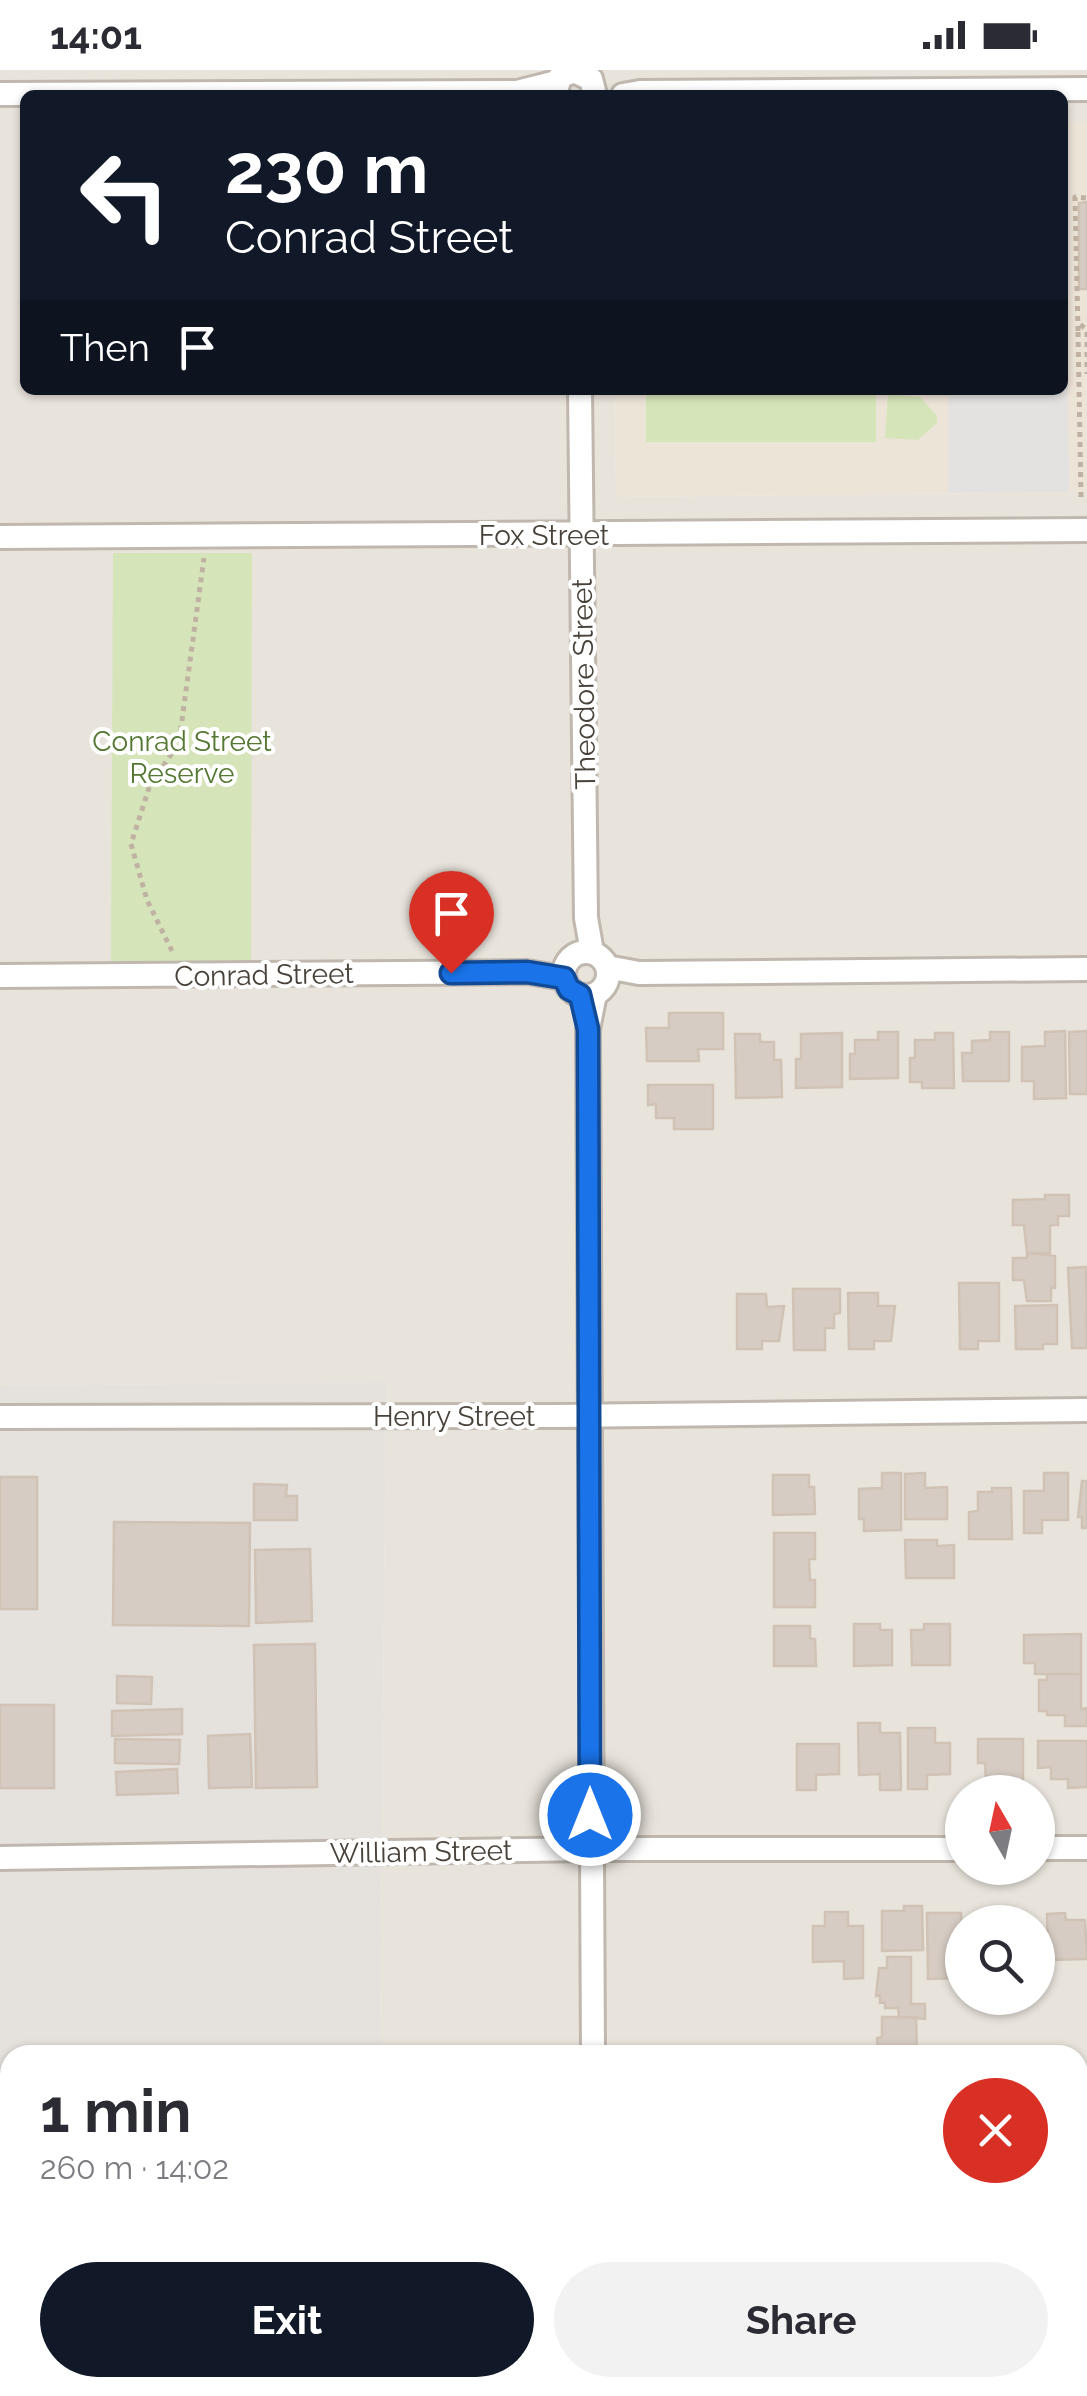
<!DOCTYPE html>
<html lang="en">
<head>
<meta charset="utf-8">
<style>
	body { margin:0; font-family:Raleway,sans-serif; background:#f2f2f3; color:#2b2b33; height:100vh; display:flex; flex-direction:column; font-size:38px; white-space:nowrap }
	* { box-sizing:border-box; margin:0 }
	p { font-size:32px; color:#7c7c81 }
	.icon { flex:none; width:55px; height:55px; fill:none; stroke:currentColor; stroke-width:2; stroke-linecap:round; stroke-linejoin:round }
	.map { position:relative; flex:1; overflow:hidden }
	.side { position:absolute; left:0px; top:1975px; width:1088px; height:352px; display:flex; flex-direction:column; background:#fff; border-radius:30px 30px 0 0; box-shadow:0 2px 8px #0004 }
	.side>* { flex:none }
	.banner { position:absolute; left:20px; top:20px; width:1048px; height:305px; border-radius:15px; box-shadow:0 2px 8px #0004; background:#111827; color:#fff; overflow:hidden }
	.needle { width:65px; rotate:351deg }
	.tools { position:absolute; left:945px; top:1705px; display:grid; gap:20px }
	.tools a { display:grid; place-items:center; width:110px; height:110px; border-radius:50%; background:#fff; box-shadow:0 2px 8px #0004; font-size:50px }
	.pin { position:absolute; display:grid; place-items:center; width:85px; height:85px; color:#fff; margin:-102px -42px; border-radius:50% 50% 50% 0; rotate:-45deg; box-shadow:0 0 10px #0007 }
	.pin .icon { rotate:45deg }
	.me { position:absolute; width:110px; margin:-55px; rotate:0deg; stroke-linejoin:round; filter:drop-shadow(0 0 8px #0008) }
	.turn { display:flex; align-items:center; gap:35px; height:210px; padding:0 40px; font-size:45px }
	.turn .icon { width:130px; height:130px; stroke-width:2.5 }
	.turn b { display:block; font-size:70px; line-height:85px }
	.then { display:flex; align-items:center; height:95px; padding:0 40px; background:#0003; gap:20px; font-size:38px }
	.round { display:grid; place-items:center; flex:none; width:105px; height:105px; border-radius:52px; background:#f2f2f3 }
	.overview { display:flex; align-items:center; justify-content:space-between; height:170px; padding:0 40px }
	h1 { font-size:60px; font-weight:700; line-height:75px }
	.action { display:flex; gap:20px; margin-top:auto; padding:20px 40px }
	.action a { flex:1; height:115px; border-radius:60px; background:#111827; color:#fff; font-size:40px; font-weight:700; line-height:115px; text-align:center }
	.action a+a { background:#f2f2f3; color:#2b2b33 }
	.status { display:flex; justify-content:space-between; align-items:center; height:70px; padding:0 50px; background:#fff; direction:ltr }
	.status svg { height:28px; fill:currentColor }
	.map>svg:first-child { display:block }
</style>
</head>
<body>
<div class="status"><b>14:01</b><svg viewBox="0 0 49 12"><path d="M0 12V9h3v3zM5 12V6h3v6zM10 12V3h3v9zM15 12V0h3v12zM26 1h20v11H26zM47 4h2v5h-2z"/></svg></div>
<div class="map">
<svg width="1087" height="2326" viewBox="0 0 1087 2326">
	<rect width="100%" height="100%" fill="#f5f1ec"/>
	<path fill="#e8e3db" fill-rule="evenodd" d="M 0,0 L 1087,0 L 1087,53 L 1063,53 L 1062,25 L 25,25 L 25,320 L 615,320 L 616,427 L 1087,422 L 1087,2261 L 1078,2261 L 1078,1985 L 380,1985 L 386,1312 L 0,1316 ZM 962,1722 L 1038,1722 L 1038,1798 L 962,1798 ZM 962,1852 L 1038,1852 L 1038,1928 L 962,1928 Z
		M 0,2005 L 10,2005 L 10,2318 L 635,2318 L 635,2326 L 0,2326 Z"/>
	<path fill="#e5e1dd" d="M 386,1312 L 380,1985 L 10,1985 L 10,2005 L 0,2005 L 0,1316 Z"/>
	<path fill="#ede4d8" d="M 1063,53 L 1087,53 L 1087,422 L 616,427 L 615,320 L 1062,320 Z
		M 1078,2261 L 1087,2261 L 1087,2326 L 635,2326 L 635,2318 L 1078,2318 Z"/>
	<path fill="#d6e5b9" d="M 646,320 L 876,320 L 876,372 L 646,372 Z
		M 888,324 L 920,327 L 937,346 L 937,353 L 918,370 L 885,368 Z
		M 113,483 L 252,483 L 251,893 L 111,892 Z"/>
	<path fill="#e4e2e0" d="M 1063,310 L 1068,310 L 1069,422 L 948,423 L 948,320 L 1062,320 Z"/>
	<path fill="#d6ccc3" stroke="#d0c3b6" stroke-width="2.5" d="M 1087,132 L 1087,219 L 1079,219 L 1079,133 Z
		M 669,943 L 723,943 L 723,979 L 698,979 L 699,991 L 647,991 L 646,958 L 669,958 Z
		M 1065,961 L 1066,1028 L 1034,1029 L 1034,1011 L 1022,1011 L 1022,977 L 1045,976 L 1045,962 Z
		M 1087,961 L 1087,1024 L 1070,1024 L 1069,962 Z
		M 878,962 L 898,962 L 898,1008 L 850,1009 L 850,984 L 855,984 L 855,970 L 878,970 Z
		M 990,962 L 1009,962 L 1009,1011 L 963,1011 L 962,983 L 972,983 L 972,971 L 990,970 Z
		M 842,963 L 842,1017 L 796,1018 L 796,989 L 801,989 L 801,964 Z
		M 935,963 L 953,963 L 954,1018 L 922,1018 L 922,1012 L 910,1012 L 910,988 L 915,988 L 915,970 L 935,970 Z
		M 735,964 L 760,964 L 760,972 L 774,972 L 774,990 L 781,990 L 782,1027 L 736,1028 Z
		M 648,1015 L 713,1015 L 713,1059 L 674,1059 L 674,1048 L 656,1048 L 656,1034 L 648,1035 Z
		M 1045,1125 L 1069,1125 L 1069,1146 L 1058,1146 L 1058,1155 L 1050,1155 L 1050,1183 L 1027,1183 L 1024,1155 L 1013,1155 L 1013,1130 L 1045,1129 Z
		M 1027,1183 L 1055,1186 L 1055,1218 L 1051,1217 L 1051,1231 L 1027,1231 L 1024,1210 L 1013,1210 L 1013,1188 L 1027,1188 Z
		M 1086,1197 L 1087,1278 L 1072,1278 L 1068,1198 Z
		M 959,1213 L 999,1213 L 999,1271 L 978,1271 L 978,1279 L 960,1279 Z
		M 793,1219 L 840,1219 L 840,1243 L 834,1244 L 834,1258 L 825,1258 L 825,1280 L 794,1280 Z
		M 848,1223 L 878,1223 L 878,1236 L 895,1236 L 891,1271 L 874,1271 L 874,1279 L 849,1279 Z
		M 737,1224 L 766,1224 L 767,1237 L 784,1236 L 779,1271 L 762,1271 L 762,1279 L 737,1279 Z
		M 1057,1235 L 1057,1274 L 1043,1274 L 1043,1279 L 1016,1279 L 1015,1236 Z
		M 882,1403 L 901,1403 L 901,1460 L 864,1461 L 864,1449 L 859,1449 L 859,1419 L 882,1418 Z
		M 925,1403 L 925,1418 L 947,1417 L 947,1449 L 905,1449 L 905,1404 Z
		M 1044,1403 L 1068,1403 L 1068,1450 L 1042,1450 L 1042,1463 L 1024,1463 L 1024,1421 L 1044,1421 Z
		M 773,1405 L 809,1405 L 809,1417 L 814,1417 L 815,1444 L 773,1445 Z
		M 0,1407 L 37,1407 L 37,1539 L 0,1539 Z
		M 1082,1411 L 1087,1411 L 1087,1458 L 1082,1458 L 1082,1447 L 1078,1447 Z
		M 254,1414 L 287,1415 L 286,1426 L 297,1426 L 297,1450 L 254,1450 Z
		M 992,1418 L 1011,1418 L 1012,1469 L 969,1469 L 969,1442 L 978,1441 L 978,1422 L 992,1422 Z
		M 114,1452 L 250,1453 L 249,1556 L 113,1555 Z
		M 774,1463 L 815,1463 L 815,1489 L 809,1489 L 810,1510 L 815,1510 L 815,1537 L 774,1537 Z
		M 905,1470 L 937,1470 L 937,1476 L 954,1475 L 954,1508 L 906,1508 Z
		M 310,1479 L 312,1551 L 256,1553 L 255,1480 Z
		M 854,1554 L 880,1554 L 880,1560 L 892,1560 L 892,1595 L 854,1596 Z
		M 924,1554 L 950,1554 L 950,1595 L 912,1595 L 911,1560 L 924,1560 Z
		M 774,1556 L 810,1556 L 810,1569 L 815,1569 L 816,1596 L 774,1596 Z
		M 1081,1564 L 1081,1604 L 1035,1604 L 1035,1593 L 1024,1593 L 1024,1565 Z
		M 315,1574 L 317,1717 L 256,1718 L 254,1575 Z
		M 1047,1604 L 1081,1604 L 1081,1639 L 1087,1638 L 1087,1656 L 1065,1656 L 1065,1645 L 1047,1645 L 1047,1641 L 1039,1641 L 1039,1610 L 1047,1610 Z
		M 117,1606 L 152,1607 L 151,1634 L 117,1633 Z
		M 0,1635 L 54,1635 L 54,1718 L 0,1718 Z
		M 182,1639 L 182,1664 L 112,1666 L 112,1641 Z
		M 858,1653 L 880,1653 L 880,1663 L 900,1663 L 901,1720 L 880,1720 L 880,1704 L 859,1705 Z
		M 908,1658 L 935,1658 L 935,1673 L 950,1673 L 950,1704 L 927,1705 L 927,1719 L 908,1719 Z
		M 250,1664 L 252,1717 L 209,1718 L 208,1666 Z
		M 115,1669 L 180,1670 L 179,1694 L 115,1693 Z
		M 978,1669 L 1023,1669 L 1023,1719 L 1004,1719 L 1004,1711 L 986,1711 L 985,1693 L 978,1693 Z
		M 1038,1671 L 1087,1671 L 1087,1717 L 1068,1718 L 1068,1709 L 1051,1709 L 1051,1697 L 1038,1698 Z
		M 797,1674 L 839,1674 L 839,1704 L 816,1705 L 816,1720 L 797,1720 Z
		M 177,1699 L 178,1723 L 117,1725 L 116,1702 Z
		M 904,1836 L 922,1836 L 923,1880 L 882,1881 L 882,1841 L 904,1841 Z
		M 825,1842 L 848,1842 L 848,1856 L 863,1856 L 863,1908 L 844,1909 L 844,1891 L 813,1892 L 813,1856 L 825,1856 Z
		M 927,1843 L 961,1843 L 962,1908 L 928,1909 Z
		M 1065,1843 L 1066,1850 L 1085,1850 L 1087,1889 L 1048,1890 L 1047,1844 Z
		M 887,1887 L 911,1887 L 911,1934 L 925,1934 L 925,1949 L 899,1947 L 898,1938 L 885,1938 L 885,1932 L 880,1933 L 880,1925 L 876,1926 L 879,1898 L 887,1898 Z
		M 882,1947 L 916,1947 L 917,1985 L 864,1985 L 864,1979 L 878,1979 L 877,1968 L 882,1967 Z
		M 1078,2010 L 1087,2010 L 1087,2047 L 1078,2047 Z
		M 1078,2072 L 1087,2072 L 1087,2103 L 1078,2103 Z
		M 1078,2111 L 1087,2111 L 1087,2160 L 1078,2160 Z
		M 658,2318 L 872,2318 L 872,2326 L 658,2326 Z
		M 885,2318 L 968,2318 L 968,2326 L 885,2326 Z"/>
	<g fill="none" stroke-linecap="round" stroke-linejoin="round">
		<g stroke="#c0b8af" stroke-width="28">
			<path id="minor" d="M 0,24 L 517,22 L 557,12
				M 555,25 L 560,7 L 574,1 L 591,9 L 595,25
				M 623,25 L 640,22 L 1087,19
				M 580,320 L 586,848 L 592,882
				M 0,467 L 1087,460
				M564 904a22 22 0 1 1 44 0a22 22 0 1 1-44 0Z
				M 607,897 L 639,903 L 1087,899
				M 0,906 L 527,902 L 564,908
				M 0,1347 L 555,1346 L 1087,1340
				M 1038,1778 L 1087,1778
				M 0,1788 L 590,1779 L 962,1779
				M 593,1985 L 588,959 L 595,924
				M 595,2326 L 595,2318"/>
		</g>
		<g stroke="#c0b8af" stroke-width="32">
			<path id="tertiary" d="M 1078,2220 L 1087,2220
				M 0,2229 L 10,2228"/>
		</g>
		<path stroke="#c0b2a2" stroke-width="5" stroke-dasharray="5 5" stroke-linecap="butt" d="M 1078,261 L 1075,127 L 1087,128
			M 1087,262 L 1087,304
			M 1081,427 L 1078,261 L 1087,251
			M 172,881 L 147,830 L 131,774 L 149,718 L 179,672 L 204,488"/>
		<use href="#minor" stroke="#fff" stroke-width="22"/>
		<use href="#tertiary" stroke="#fff" stroke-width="28"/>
	</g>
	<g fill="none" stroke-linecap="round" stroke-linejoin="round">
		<g stroke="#114b97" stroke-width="25">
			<path id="route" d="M 451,903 L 527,902 L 564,908 L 569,919 L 580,925 L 588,959 L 590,1745"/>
		</g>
		<use href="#route" stroke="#1a73e8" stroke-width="18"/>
	</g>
	<g text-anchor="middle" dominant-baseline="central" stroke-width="8" stroke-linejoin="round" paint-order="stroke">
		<g font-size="28" fill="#49423a" stroke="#fff">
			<text x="544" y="465">Fox Street</text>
			<text transform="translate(584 614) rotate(-91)">Theodore Street</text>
			<text transform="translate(264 905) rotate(-1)">Conrad Street</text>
			<text x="454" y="1346">Henry Street</text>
			<text transform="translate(421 1782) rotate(-1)">William Street</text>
		</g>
		<g font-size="28" fill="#547731" stroke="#fff">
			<text x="182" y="671">Conrad Street<tspan x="182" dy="32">Reserve</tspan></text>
		</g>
	</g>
</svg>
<div class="tools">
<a><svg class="needle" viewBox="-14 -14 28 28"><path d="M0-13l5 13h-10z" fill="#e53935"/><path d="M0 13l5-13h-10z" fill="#7c7c81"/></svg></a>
<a><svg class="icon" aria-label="search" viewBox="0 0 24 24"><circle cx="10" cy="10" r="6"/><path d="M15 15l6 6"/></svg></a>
</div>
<div class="pin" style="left:451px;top:903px;background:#d93025"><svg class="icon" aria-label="arrive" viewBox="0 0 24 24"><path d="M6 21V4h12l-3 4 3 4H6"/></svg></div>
<svg class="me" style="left:590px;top:1745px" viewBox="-20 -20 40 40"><circle r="17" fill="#1a73e8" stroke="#fff" stroke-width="3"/><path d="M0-11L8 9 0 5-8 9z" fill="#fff"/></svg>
<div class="banner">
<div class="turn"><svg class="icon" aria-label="left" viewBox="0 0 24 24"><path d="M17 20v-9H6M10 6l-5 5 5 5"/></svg><div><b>230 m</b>Conrad Street</div></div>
<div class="then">Then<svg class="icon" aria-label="arrive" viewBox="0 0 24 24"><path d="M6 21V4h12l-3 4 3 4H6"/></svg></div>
</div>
<section class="side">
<div class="overview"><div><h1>1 min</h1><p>260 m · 14:02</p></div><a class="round" style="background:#d93025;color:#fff"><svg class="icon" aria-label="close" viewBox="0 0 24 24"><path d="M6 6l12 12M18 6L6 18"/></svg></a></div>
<div class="action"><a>Exit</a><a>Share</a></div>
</section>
</div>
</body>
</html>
